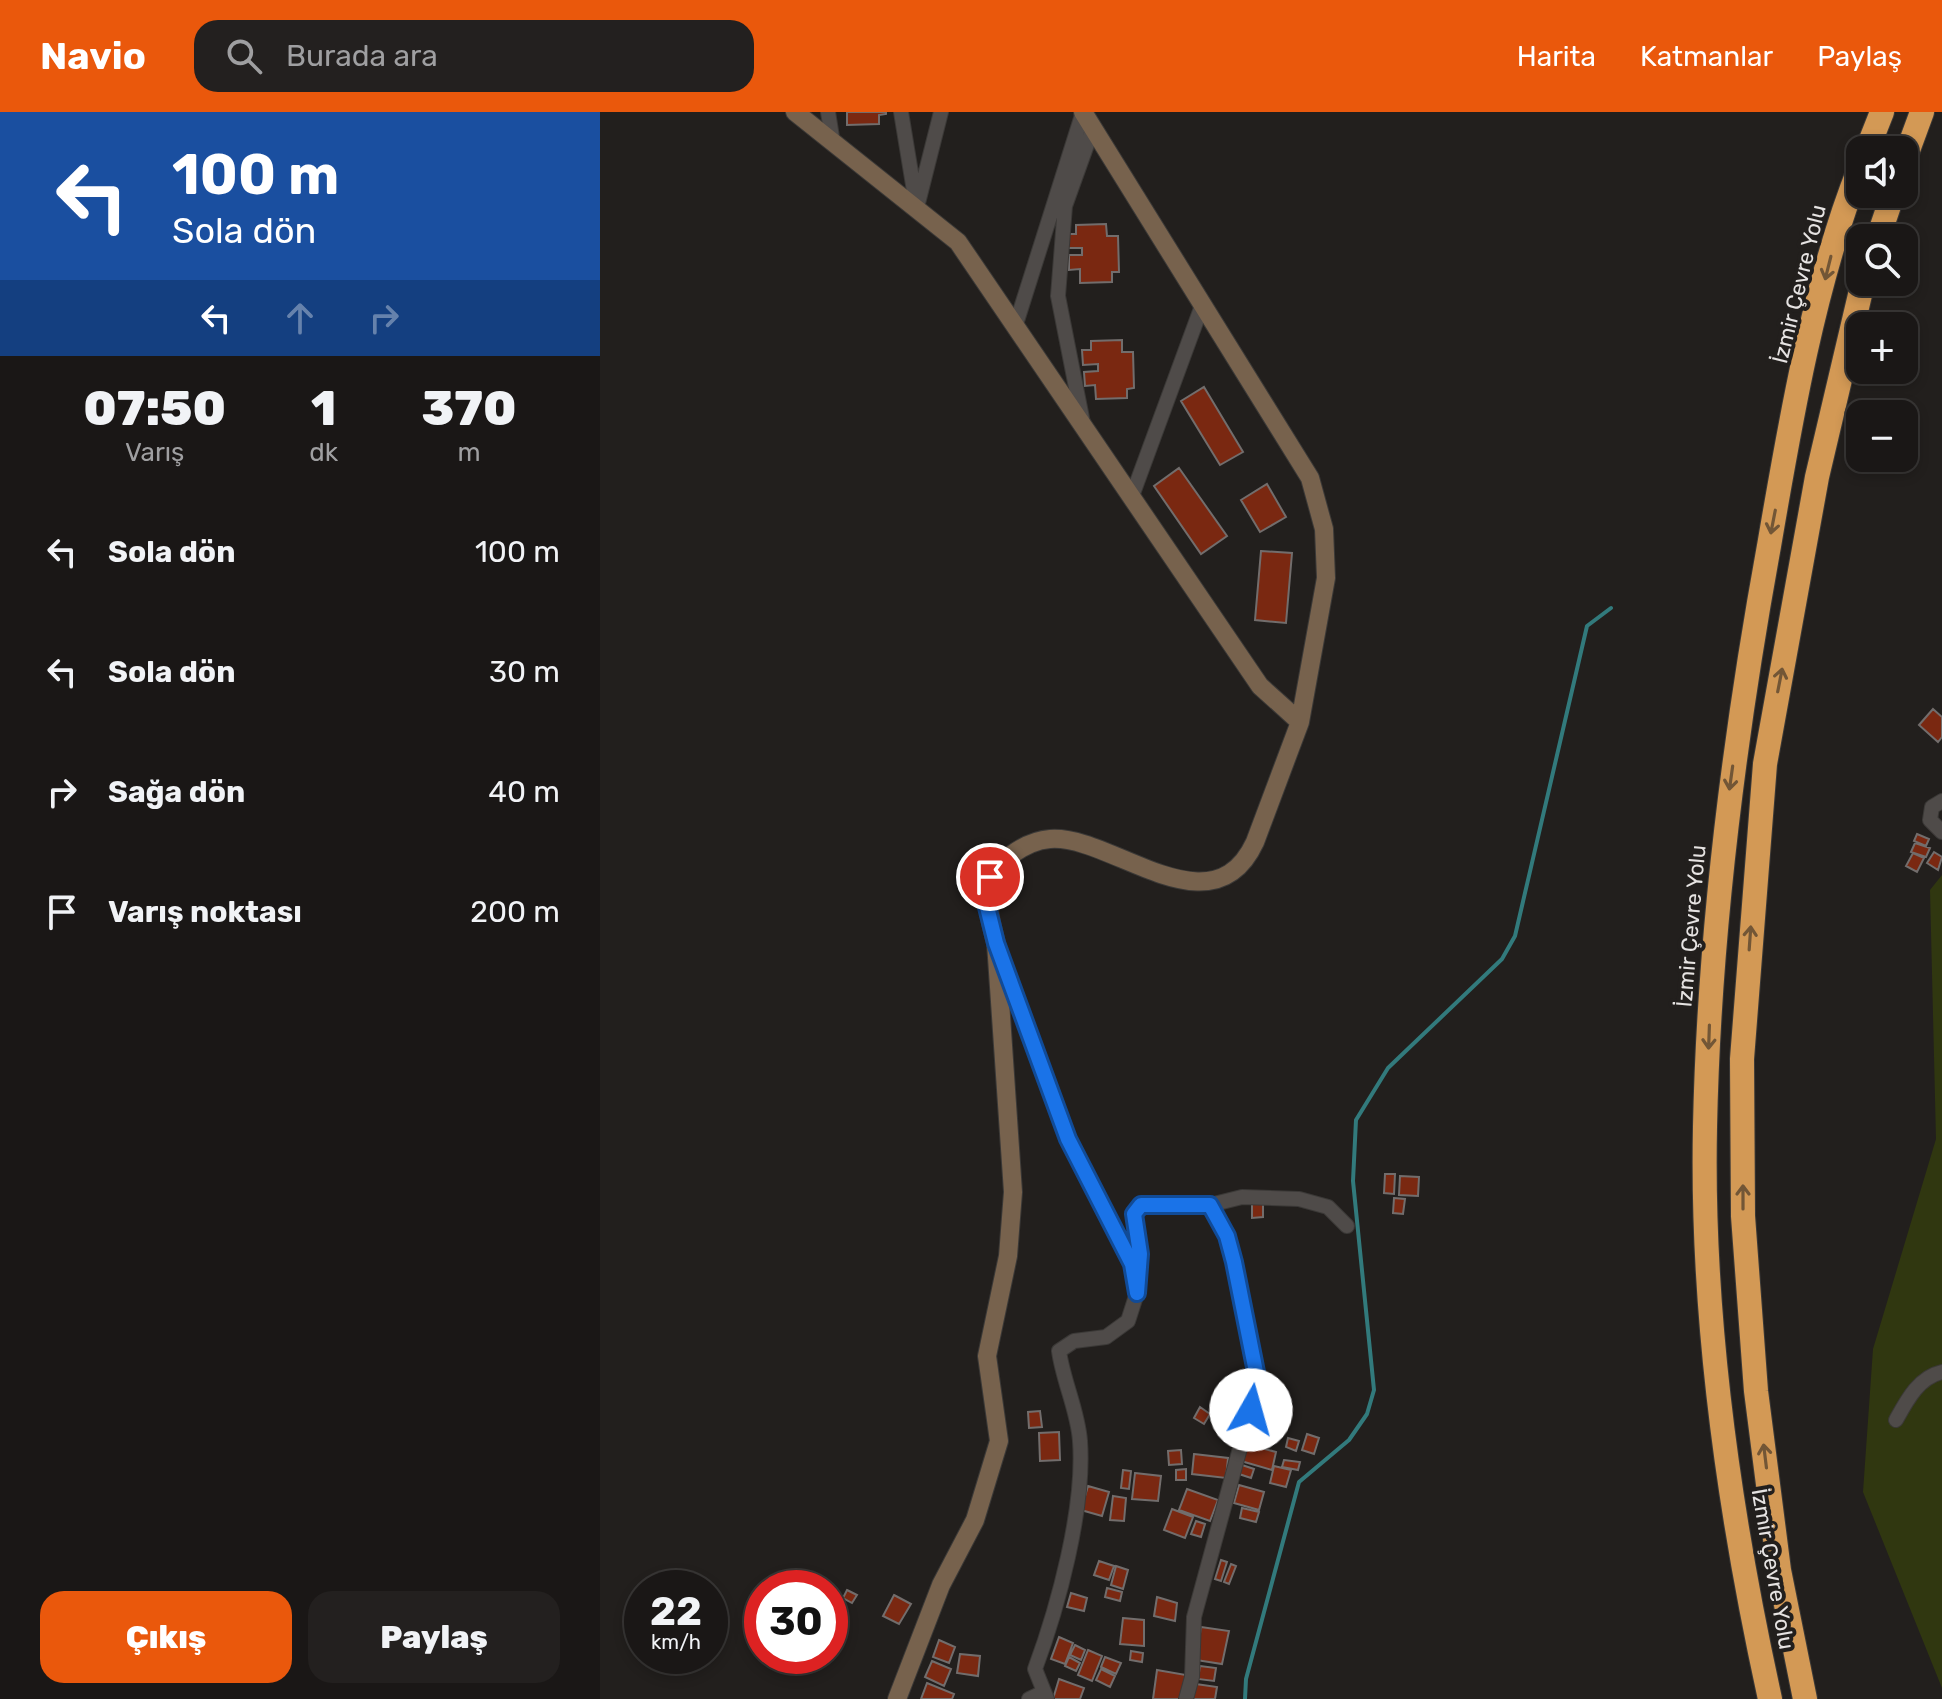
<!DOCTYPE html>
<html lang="tr">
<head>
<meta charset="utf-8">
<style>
	body { margin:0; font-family:Rubik,sans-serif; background:#23201f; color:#f1f3f6; height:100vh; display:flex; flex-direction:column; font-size:30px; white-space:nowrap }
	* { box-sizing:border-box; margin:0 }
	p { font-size:26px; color:#9f9fa1 }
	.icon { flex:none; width:44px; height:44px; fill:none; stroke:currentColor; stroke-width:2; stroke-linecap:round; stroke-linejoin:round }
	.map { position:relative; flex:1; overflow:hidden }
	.details { display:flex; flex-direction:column; background:#1a1716; width:600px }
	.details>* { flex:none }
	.guide { background:#1a4fa0; color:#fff; overflow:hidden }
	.buttons { position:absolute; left:1246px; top:24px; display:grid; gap:16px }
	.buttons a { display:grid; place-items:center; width:72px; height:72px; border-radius:16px; background:#1a1716; box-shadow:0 4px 12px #0003,0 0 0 2px #383635; font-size:40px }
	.speed { position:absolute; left:24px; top:1458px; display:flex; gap:16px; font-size:40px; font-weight:700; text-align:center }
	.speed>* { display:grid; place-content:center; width:104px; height:104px; border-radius:50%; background:#1a1716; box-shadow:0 4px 12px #0003,0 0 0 2px #383635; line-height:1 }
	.speed small { font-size:20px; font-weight:400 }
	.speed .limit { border:12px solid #d22; background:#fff; color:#111 }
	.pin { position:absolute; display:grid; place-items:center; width:68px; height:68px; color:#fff; margin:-34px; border:4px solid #fff; border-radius:50%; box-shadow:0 2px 8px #0007 }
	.me { position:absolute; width:88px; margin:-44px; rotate:7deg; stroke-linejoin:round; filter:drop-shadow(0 0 6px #0008) }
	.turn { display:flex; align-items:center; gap:28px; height:168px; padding:0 40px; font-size:36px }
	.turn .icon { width:104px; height:104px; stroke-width:2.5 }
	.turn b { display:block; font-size:56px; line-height:68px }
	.lanes { display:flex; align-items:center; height:76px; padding:0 40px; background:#0003; justify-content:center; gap:40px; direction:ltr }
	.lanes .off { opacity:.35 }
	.eta { display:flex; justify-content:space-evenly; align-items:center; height:136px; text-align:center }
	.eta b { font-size:48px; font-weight:800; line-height:56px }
	.action { display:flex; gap:16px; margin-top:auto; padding:16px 40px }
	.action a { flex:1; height:92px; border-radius:24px; background:#ea580c; color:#fff; font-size:32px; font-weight:800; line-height:92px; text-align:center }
	.action a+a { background:#23201f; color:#f1f3f6 }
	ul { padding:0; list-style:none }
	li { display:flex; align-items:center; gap:24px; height:120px; padding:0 40px }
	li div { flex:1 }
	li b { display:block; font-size:30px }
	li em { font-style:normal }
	header { display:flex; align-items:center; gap:48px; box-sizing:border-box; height:112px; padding:0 40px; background:#ea580c; color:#fff }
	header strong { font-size:38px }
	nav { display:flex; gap:44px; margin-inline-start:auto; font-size:28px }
	.search { width:560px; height:72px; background:#23201f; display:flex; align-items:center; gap:20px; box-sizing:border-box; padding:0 28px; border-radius:24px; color:#9f9fa1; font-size:30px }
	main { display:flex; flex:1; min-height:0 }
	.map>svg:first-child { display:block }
</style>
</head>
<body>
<header>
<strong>Navio</strong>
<div class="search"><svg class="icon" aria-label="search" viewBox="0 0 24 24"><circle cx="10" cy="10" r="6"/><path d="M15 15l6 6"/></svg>Burada ara</div>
<nav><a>Harita</a><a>Katmanlar</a><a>Paylaş</a></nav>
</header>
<main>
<section class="details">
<div class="guide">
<div class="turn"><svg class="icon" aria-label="left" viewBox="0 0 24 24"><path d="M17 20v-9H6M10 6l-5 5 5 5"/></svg><div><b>100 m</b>Sola dön</div></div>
<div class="lanes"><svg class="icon" aria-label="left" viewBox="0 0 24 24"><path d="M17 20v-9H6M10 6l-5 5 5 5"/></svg><svg class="icon off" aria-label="ahead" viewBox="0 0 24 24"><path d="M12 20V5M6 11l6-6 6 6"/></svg><svg class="icon off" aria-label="right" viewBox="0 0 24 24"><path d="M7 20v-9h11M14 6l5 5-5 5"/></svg></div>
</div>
<div class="eta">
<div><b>07:50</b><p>Varış</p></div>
<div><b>1</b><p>dk</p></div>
<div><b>370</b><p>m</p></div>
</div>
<ul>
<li><svg class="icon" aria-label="left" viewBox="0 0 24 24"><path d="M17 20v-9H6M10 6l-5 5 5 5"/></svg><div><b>Sola dön</b></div><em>100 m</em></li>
<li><svg class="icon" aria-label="left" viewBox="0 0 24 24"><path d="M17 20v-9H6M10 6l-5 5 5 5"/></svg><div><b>Sola dön</b></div><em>30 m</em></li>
<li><svg class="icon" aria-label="right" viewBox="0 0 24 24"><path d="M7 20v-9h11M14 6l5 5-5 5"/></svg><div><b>Sağa dön</b></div><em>40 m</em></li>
<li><svg class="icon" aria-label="arrive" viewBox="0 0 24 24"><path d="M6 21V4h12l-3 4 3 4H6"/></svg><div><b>Varış noktası</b></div><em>200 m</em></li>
</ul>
<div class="action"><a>Çıkış</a><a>Paylaş</a></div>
</section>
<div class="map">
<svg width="1342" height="1587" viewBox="0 0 1342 1587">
	<rect width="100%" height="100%" fill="#221f1d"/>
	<path fill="#303710" d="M 1342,763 L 1342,1576 L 1263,1380 L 1273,1237 L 1336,1027 L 1330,778 Z"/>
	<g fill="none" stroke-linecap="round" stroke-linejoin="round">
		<path stroke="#327a7c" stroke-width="4" d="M 645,1587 L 646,1567 L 699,1370 L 749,1328 L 767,1302 L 774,1278 L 753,1069 L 756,1008 L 788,956 L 902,847 L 915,824 L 987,514 L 1011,496"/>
	</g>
	<path fill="#7a2811" stroke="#726d6c" stroke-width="2" d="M 247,0 L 286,0 L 286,2 L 279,3 L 279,12 L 247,13 Z
		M 506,112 L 507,124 L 518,124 L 519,160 L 512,160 L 512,170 L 480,171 L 480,157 L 469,158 L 469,143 L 482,143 L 482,136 L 467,136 L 467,122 L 476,122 L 476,113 Z
		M 522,228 L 522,240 L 533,240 L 534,276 L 527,277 L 527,286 L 496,287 L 495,273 L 485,274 L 484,260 L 498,259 L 498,252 L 483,253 L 482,238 L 491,238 L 491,229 Z
		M 604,275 L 643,340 L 620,353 L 581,289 Z
		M 579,356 L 627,424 L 601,442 L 554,374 Z
		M 667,372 L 686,405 L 660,420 L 641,388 Z
		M 661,439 L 692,441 L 686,511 L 655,508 Z
		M 1333,597 L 1342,605 L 1342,625 L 1338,630 L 1319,613 Z
		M 1317,722 L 1329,727 L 1326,734 L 1314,729 Z
		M 1315,731 L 1330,736 L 1326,745 L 1311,740 Z
		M 1334,740 L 1342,745 L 1338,758 L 1327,751 Z
		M 1313,741 L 1324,746 L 1317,760 L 1306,754 Z
		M 785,1062 L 795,1062 L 794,1082 L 784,1081 Z
		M 800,1064 L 819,1065 L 818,1084 L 799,1083 Z
		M 794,1086 L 805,1087 L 803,1102 L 793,1101 Z
		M 652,1092 L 663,1092 L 663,1105 L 652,1106 Z
		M 628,1294 L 630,1311 L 617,1312 L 616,1295 Z
		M 600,1295 L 610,1302 L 604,1312 L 594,1306 Z
		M 440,1299 L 442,1315 L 429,1316 L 428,1300 Z
		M 459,1320 L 460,1348 L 440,1349 L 439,1321 Z
		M 707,1322 L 719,1326 L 714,1342 L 702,1338 Z
		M 688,1326 L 699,1329 L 696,1339 L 686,1335 Z
		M 646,1332 L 676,1340 L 672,1358 L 641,1349 Z
		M 581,1338 L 582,1352 L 569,1353 L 568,1339 Z
		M 594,1342 L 628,1346 L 626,1366 L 592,1362 Z
		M 684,1348 L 700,1350 L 698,1358 L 682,1355 Z
		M 642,1353 L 654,1357 L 651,1366 L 639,1362 Z
		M 674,1354 L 691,1358 L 686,1375 L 670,1371 Z
		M 586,1357 L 586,1368 L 576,1368 L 576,1358 Z
		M 523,1358 L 531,1359 L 529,1377 L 521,1376 Z
		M 535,1361 L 561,1364 L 558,1389 L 532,1387 Z
		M 639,1373 L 664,1380 L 659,1398 L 634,1391 Z
		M 488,1374 L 509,1380 L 502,1404 L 481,1398 Z
		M 587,1377 L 618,1388 L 610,1409 L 579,1398 Z
		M 513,1384 L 526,1386 L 524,1409 L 510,1408 Z
		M 642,1396 L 659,1400 L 656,1410 L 640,1406 Z
		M 572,1397 L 593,1405 L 585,1426 L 564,1418 Z
		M 596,1409 L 605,1412 L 601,1425 L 591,1422 Z
		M 621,1448 L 627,1450 L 621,1469 L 615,1467 Z
		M 499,1449 L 514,1454 L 509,1468 L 494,1463 Z
		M 631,1452 L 636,1454 L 629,1472 L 624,1470 Z
		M 516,1454 L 528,1458 L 523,1477 L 511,1473 Z
		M 507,1476 L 522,1480 L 520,1489 L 505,1485 Z
		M 247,1478 L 257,1483 L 252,1491 L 243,1486 Z
		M 471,1481 L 487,1486 L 484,1499 L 467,1495 Z
		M 294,1483 L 311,1492 L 299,1512 L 283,1504 Z
		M 557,1485 L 577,1491 L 575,1509 L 554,1504 Z
		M 523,1506 L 544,1508 L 544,1534 L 520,1532 Z
		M 601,1515 L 629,1519 L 622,1552 L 596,1548 Z
		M 459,1525 L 473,1531 L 465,1552 L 451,1547 Z
		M 339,1528 L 355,1535 L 349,1551 L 333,1545 Z
		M 475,1533 L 485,1538 L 481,1548 L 470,1543 Z
		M 488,1538 L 502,1544 L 492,1569 L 478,1563 Z
		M 531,1539 L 543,1541 L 542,1550 L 530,1548 Z
		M 360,1542 L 380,1544 L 378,1564 L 357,1561 Z
		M 469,1545 L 480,1551 L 476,1559 L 465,1554 Z
		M 505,1545 L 521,1551 L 516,1562 L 501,1555 Z
		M 332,1549 L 351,1557 L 344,1574 L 325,1565 Z
		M 600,1554 L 616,1556 L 614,1569 L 598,1567 Z
		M 501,1557 L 515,1564 L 510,1575 L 496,1568 Z
		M 557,1558 L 586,1563 L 582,1587 L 553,1587 Z
		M 459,1567 L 484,1576 L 480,1587 L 453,1587 Z
		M 327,1571 L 354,1582 L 352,1587 L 321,1587 Z
		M 596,1572 L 617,1575 L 615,1587 L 591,1587 Z"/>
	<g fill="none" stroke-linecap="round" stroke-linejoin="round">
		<g stroke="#3b3937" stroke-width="16">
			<path id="street" d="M 228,0 L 233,31
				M 301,0 L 316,91
				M 317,95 L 341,0
				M 416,212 L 483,0
				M 483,311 L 458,184 L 465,94 L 493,16
				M 532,384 L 603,191
				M 1342,689 L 1332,695 L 1330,708 L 1342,720
				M 401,847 L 468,1027 L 532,1152 L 537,1181 L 528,1209 L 506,1225 L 474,1229 L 459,1239 C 463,1269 478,1299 480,1329 C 485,1396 458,1495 435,1557 L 447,1587
				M 538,1164 L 540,1142 L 534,1102 L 541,1093 L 610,1093 L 642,1085 L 699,1087 L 728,1095 L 747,1114
				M 1296,1308 C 1307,1288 1319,1265 1342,1260
				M 429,1587 L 444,1580
				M 586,1587 L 592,1565 L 594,1505 L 658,1270 L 634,1150 L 627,1124 L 610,1093"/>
		</g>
		<g stroke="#3b3937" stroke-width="20">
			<path id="secondary" d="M 195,0 L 358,130 L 660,574 L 700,610
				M 297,1587 L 341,1473 L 375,1408 L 399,1329 L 387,1244 L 408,1144 L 413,1080 L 396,831 C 388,799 377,765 411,743 C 422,735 436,728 450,727 C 511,722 612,823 655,730 L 700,610 L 726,466 L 724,417 L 710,366 L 483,0"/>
		</g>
		<g stroke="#3b3937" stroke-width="26">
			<path id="highway" d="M 1267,38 L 1282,0
				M 1304,49 L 1322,0
				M 1278,126 L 1293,82
				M 1170,1587 C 1129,1401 1101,1206 1105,1015 C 1109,819 1134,626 1169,434 C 1190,311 1214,170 1260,55
				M 1205,1587 L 1179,1458 L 1156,1279 L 1143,1104 L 1142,947 L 1165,652 L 1217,365 L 1263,170"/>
		</g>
		<use href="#street" stroke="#4f4b49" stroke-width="14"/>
		<use href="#secondary" stroke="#77624d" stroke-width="18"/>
		<use href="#highway" stroke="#d39955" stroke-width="24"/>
	</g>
	<defs><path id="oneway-shaft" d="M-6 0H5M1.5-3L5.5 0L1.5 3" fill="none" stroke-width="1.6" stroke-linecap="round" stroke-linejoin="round" transform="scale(2)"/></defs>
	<g stroke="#725636">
		<use href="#oneway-shaft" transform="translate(1228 156) rotate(104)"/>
		<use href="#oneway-shaft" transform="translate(1173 410) rotate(101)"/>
		<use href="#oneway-shaft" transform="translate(1180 568) rotate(-79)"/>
		<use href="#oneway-shaft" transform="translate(1131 666) rotate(98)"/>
		<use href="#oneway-shaft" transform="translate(1150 826) rotate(-86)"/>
		<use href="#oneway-shaft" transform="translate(1109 925) rotate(92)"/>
		<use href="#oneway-shaft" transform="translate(1143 1085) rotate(-90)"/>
		<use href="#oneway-shaft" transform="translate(1165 1344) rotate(-97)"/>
	</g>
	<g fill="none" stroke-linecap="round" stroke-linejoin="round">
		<g stroke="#114b97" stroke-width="20">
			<path id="route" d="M 390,765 L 387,795 L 396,831 L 468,1027 L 532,1152 L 537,1181 L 540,1142 L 534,1102 L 541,1093 L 610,1093 L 627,1124 L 634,1150 L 658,1270 L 651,1298"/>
		</g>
		<use href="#route" stroke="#1a73e8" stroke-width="14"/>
	</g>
	<g text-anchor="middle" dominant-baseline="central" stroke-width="8" stroke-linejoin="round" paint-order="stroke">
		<g font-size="22" fill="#e6e3e2" stroke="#221f1d">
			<text transform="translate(1199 172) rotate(-76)">İzmir Çevre Yolu</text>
			<text transform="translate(1091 814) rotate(-85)">İzmir Çevre Yolu</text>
			<text transform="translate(1173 1457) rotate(80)">İzmir Çevre Yolu</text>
		</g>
	</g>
</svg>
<div class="buttons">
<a><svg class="icon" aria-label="sound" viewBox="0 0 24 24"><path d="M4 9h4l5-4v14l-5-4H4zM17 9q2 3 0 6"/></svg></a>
<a><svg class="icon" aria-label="search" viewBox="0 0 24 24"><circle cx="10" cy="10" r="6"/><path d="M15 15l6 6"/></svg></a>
<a>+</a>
<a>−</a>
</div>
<div class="speed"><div>22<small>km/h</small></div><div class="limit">30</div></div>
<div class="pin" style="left:390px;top:765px;background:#d93025"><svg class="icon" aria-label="arrive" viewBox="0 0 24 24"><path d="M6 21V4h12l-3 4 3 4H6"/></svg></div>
<svg class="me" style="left:651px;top:1298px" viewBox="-20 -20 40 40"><circle r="19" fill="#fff"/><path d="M0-13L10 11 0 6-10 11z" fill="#1a73e8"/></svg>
</div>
</main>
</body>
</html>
